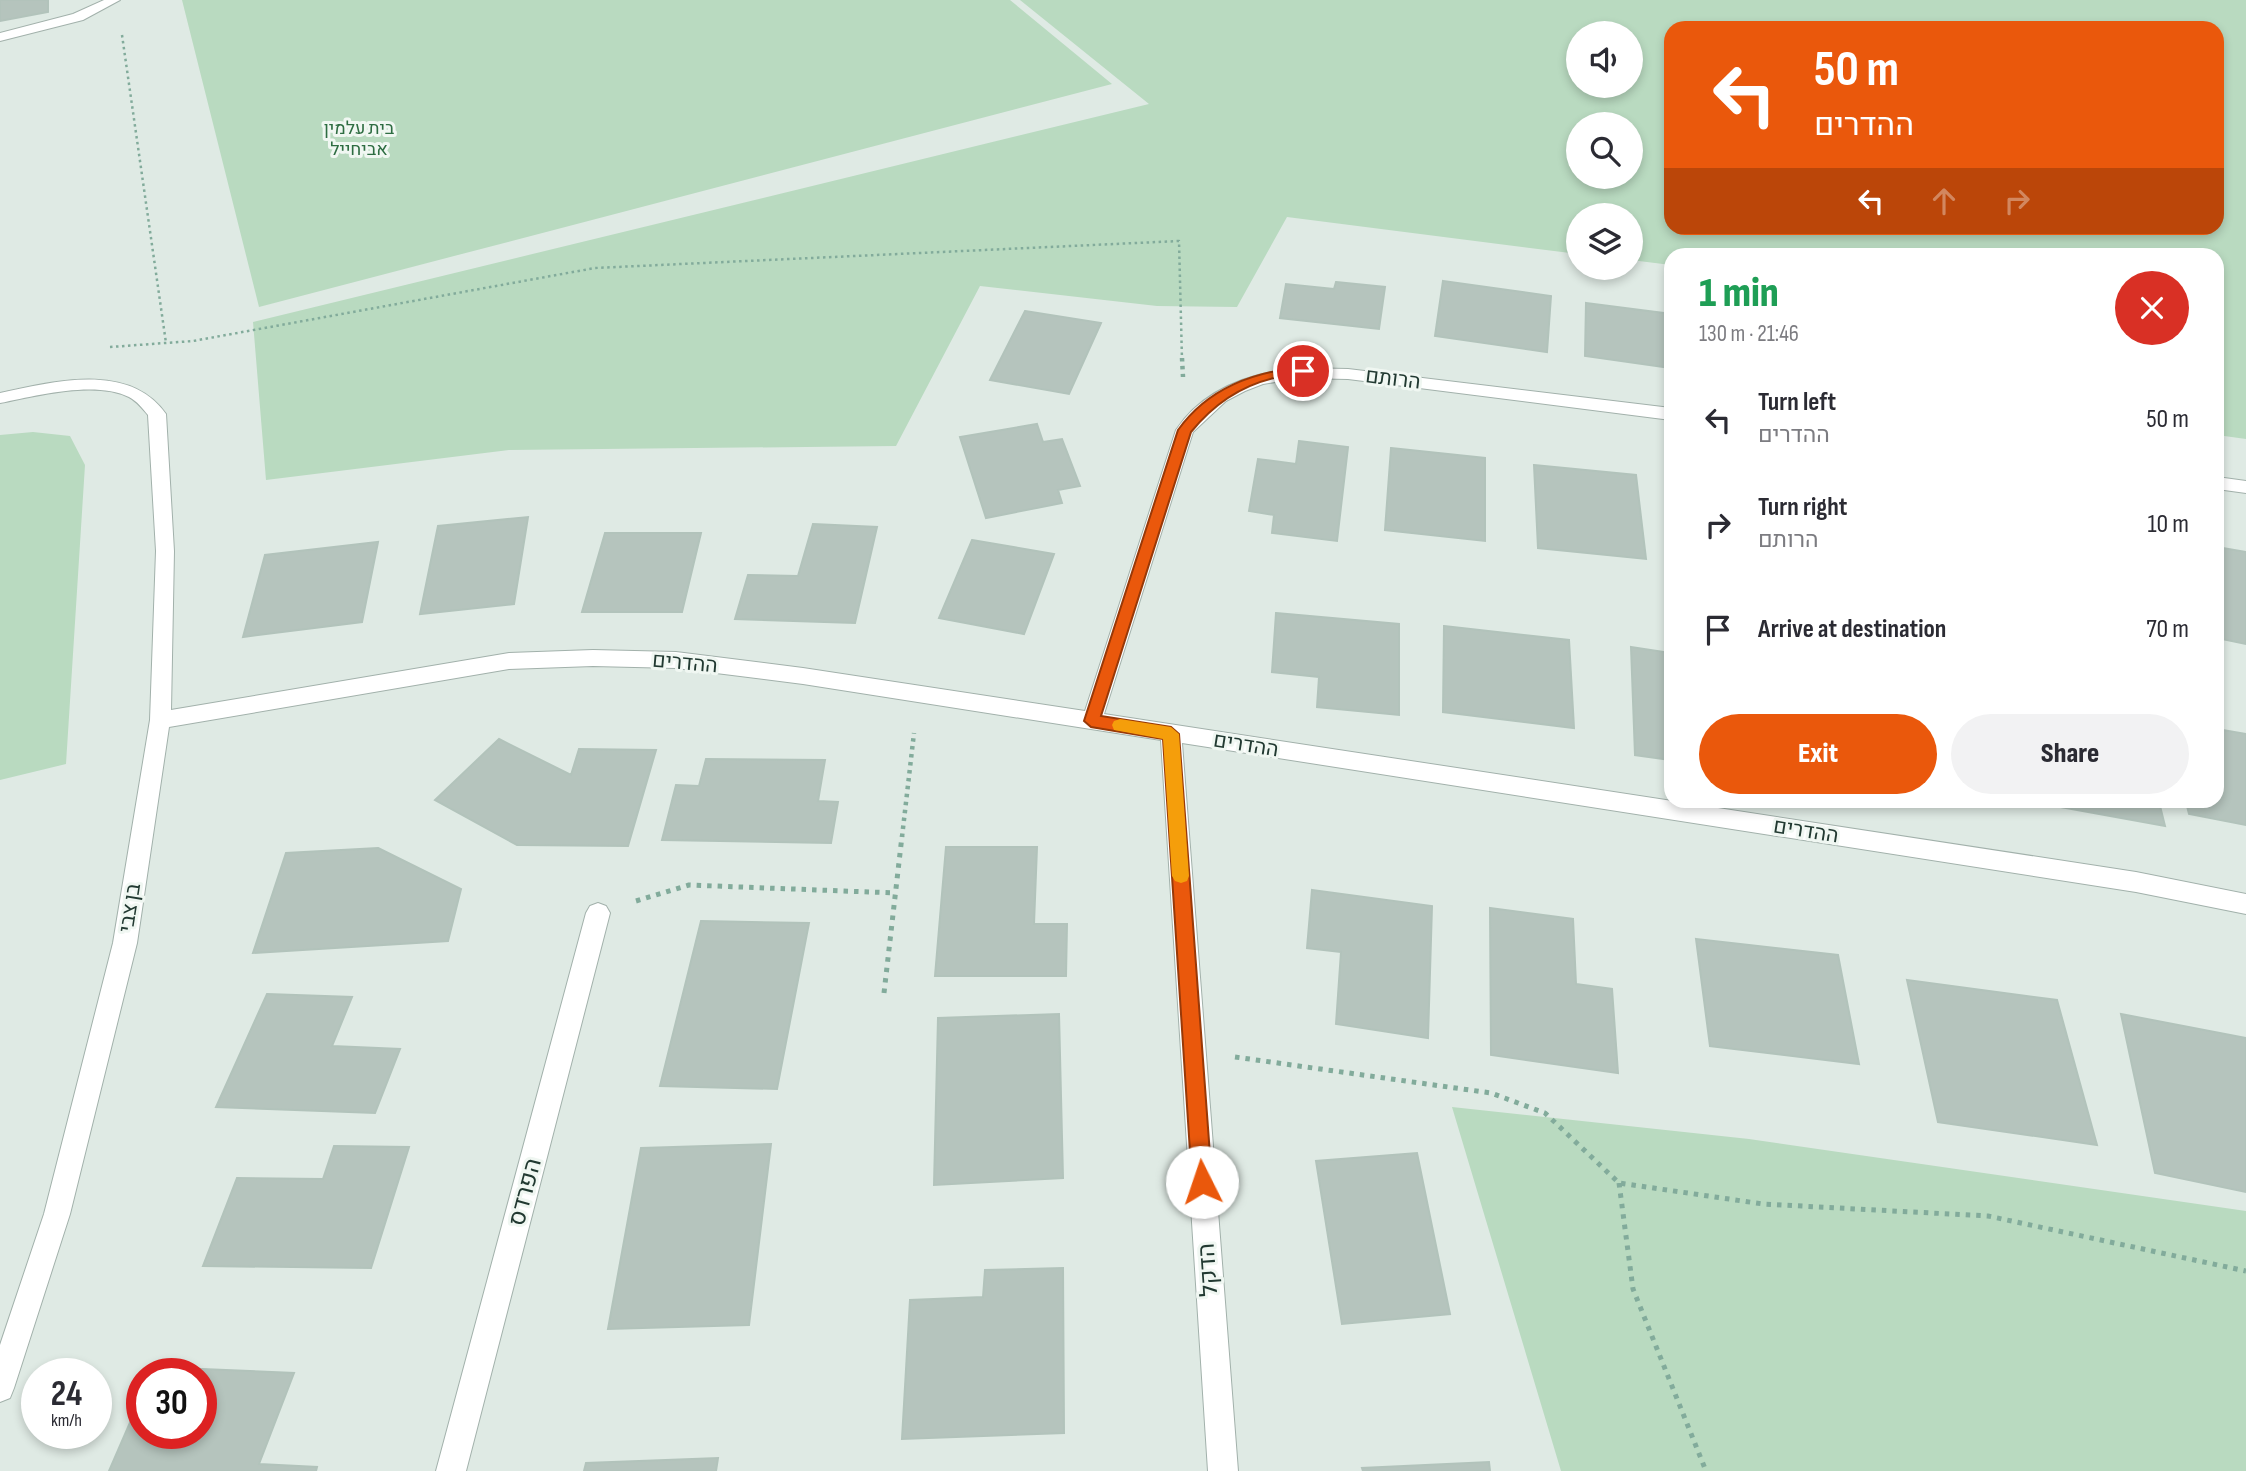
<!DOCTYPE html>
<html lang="en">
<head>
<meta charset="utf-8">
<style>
	body { margin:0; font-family:"Sofia Sans Condensed",Heebo,sans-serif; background:#f2f2f3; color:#2b2b33; height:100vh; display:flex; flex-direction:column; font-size:26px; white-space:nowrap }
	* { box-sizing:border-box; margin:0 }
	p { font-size:23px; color:#7c7c81 }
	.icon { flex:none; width:38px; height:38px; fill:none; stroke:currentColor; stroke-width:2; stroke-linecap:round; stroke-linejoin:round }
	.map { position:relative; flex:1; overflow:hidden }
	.panel { position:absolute; left:1664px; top:248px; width:560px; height:560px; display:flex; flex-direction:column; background:#fff; border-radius:21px; box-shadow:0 4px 10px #0003 }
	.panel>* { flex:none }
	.hud { position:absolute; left:1664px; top:21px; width:560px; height:214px; border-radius:21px; box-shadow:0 4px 10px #0003; background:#ea580c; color:#fff; overflow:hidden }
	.fabs { position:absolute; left:1566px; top:21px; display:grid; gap:14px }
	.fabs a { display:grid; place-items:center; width:77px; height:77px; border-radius:50%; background:#fff; box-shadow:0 4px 10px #0003; font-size:35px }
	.speed { position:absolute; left:21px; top:1358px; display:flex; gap:14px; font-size:35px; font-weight:700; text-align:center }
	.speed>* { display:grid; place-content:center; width:91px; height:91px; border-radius:50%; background:#fff; box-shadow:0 4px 10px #0003; line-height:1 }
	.speed small { font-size:18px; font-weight:400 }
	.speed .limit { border:10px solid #d22; background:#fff; color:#111 }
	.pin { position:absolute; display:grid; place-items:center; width:60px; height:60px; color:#fff; margin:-30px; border:4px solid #fff; border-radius:50%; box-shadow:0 2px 7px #0007 }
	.me { position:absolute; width:77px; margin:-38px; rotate:356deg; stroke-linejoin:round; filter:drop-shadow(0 0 5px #0008) }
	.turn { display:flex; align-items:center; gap:24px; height:147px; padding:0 35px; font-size:32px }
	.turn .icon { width:91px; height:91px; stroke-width:2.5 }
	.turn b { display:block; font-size:49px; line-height:60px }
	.lanes { display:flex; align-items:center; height:66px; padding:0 35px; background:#0003; justify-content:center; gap:35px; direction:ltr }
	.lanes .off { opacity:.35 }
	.round { display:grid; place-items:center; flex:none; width:74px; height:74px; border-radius:37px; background:#f2f2f3 }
	.summary { display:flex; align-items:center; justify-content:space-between; height:119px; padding:0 35px }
	h1 { font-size:42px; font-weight:800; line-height:52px; color:#1e9e55 }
	.cta { display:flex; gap:14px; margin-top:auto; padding:14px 35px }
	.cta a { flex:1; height:80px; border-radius:42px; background:#ea580c; color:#fff; font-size:28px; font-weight:800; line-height:80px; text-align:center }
	.cta a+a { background:#f2f2f3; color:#2b2b33 }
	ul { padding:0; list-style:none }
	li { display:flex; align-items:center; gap:21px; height:105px; padding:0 35px }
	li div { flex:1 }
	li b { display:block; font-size:26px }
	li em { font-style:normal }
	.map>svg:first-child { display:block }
</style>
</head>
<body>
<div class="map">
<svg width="2246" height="1471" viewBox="0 0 2246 1471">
	<rect width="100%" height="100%" fill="#dfeae4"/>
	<path fill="#b9dac0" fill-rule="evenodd" d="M 182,0 L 1010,0 L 1112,84 L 259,307 Z
		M 1020,0 L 2246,0 L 2246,439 L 2217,435 L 2217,256 L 1671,256 L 1671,265 L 1631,260 L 1631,215 L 1578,215 L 1578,254 L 1287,217 L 1237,307 L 1157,306 L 980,286 L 896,446 L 509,450 L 266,480 L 253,322 L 1149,104 ZM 1671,28 L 2217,28 L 2217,228 L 1671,228 ZM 1578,33 L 1631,33 L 1631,86 L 1578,86 ZM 1578,124 L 1631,124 L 1631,177 L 1578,177 Z
		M 33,432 L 70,436 L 85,465 L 66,764 L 0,780 L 0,435 Z
		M 1452,1107 L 1749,1139 L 2246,1211 L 2246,1471 L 1561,1471 Z"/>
	<path fill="#b5c4bd" stroke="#b2c3bb" stroke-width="2" d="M 0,0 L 48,0 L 48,12 L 0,21 Z
		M 1443,281 L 1551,296 L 1547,352 L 1435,336 Z
		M 1336,282 L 1385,287 L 1379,329 L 1280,318 L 1286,284 L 1334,289 Z
		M 1586,303 L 1671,314 L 1671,368 L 1585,356 Z
		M 1025,311 L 1101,323 L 1069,394 L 990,380 Z
		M 1037,424 L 1043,442 L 1062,439 L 1080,486 L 1058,490 L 1062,503 L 986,518 L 960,437 Z
		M 1299,441 L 1348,447 L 1337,541 L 1272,533 L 1274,515 L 1249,511 L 1258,459 L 1296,464 Z
		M 1391,448 L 1485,458 L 1485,541 L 1385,530 Z
		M 1534,465 L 1636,475 L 1646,559 L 1538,548 Z
		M 528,517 L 514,604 L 420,614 L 438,526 Z
		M 813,524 L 877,527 L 855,623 L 735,619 L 748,575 L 798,576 Z
		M 605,533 L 701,533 L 682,612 L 582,612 Z
		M 972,540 L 1054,554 L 1024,634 L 939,618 Z
		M 378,542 L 362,622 L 243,637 L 265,555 Z
		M 2217,547 L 2246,552 L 2246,644 L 2217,638 Z
		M 1276,613 L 1399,624 L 1399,715 L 1317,707 L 1319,677 L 1272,672 Z
		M 1444,626 L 1569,640 L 1574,728 L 1443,712 Z
		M 1631,647 L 1671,653 L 1671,760 L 1635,755 Z
		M 2217,729 L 2246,734 L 2246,825 L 2189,814 L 2186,802 L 2217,802 Z
		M 499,739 L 571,775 L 579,749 L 656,750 L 628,846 L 517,845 L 435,800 Z
		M 706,759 L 825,760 L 818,801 L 838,802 L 831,843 L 662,840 L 676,785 L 699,786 Z
		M 2033,802 L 2159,802 L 2165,826 Z
		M 946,847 L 1037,847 L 1034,924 L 1067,924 L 1066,976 L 935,976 Z
		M 378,848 L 461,889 L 448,941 L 253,953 L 286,853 Z
		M 1312,890 L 1432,906 L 1428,1038 L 1336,1024 L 1341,952 L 1307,948 Z
		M 1490,908 L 1573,919 L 1576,984 L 1612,989 L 1618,1073 L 1491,1055 Z
		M 701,921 L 809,923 L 777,1089 L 660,1086 Z
		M 1696,939 L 1838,955 L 1859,1064 L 1710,1046 Z
		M 1907,980 L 2057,1000 L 2097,1145 L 1938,1122 Z
		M 267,994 L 352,997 L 332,1046 L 400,1049 L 375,1113 L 216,1107 Z
		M 1059,1014 L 1063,1178 L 934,1185 L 938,1018 Z
		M 2121,1014 L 2246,1038 L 2246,1192 L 2155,1173 Z
		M 771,1144 L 749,1325 L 608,1329 L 641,1148 Z
		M 334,1146 L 409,1147 L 371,1268 L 203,1266 L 237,1178 L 323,1179 Z
		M 1417,1153 L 1450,1314 L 1342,1324 L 1316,1161 Z
		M 1063,1268 L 1064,1433 L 902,1439 L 910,1300 L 983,1297 L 985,1270 Z
		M 154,1367 L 294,1373 L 259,1464 L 317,1467 L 316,1471 L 109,1471 L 142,1395 L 142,1433 L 201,1433 L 201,1374 L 151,1374 Z
		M 718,1458 L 716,1471 L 584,1471 L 586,1463 Z
		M 1489,1462 L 1490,1471 L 1363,1471 L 1362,1468 Z"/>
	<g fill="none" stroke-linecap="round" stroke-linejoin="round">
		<g stroke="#a2b1ab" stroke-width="2">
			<path id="minor" d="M 104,0 L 120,0 L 83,20 L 0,41 L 0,33 L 73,14 Z
				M 1300,368 L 1348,369 L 1671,408 L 1671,420 L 1348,379 L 1300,378 L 1263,384 L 1245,391 L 1226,401 L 1193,432 L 1104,714 L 2136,872 L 2246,894 L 2246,914 L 2136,892 L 1182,743 L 1238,1471 L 1208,1471 L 1161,740 L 803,684 L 676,668 L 593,666 L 509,669 L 169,727 L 137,943 L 70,1214 L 14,1388 L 10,1398 L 0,1402 L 0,1345 L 44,1214 L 113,943 L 150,720 L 156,551 L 148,415 C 143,409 137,401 129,397 C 95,380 35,396 0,403 L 0,393 C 53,382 129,361 166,414 L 174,551 L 171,710 L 509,653 L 593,650 L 676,652 L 803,668 L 1085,711 L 1176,430 C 1204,388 1253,372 1300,368 Z
				M 2217,477 L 2246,481 L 2246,493 L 2217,489 Z
				M 598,903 L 606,906 L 610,913 L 466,1471 L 436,1471 L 586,913 L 590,906 Z"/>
		</g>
		<path stroke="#82ab9b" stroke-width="2.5" stroke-dasharray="2.5 3.5" stroke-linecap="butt" d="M 122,35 L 166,343
			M 110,347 L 193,341 L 595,268 L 1179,241 L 1182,360"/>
		<path stroke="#82ab9b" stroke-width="4.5" stroke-dasharray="3.5 4.5" stroke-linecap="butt" d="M 1182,358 L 1183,377
			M 902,837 L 914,733"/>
		<path stroke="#82ab9b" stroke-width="5" stroke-dasharray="4.5 6" stroke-linecap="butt" d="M 636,901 L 689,885 L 896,893
			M 884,993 L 902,836
			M 1235,1057 L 1491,1093 L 1545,1113 L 1619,1183 L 1763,1204 L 1988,1216 L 2246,1271
			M 1619,1183 L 1633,1289 L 1706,1471"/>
		<use href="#minor" fill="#fff" fill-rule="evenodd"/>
	</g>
	<path fill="#ea580c" stroke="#983908" stroke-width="2" d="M 1303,367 L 1308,368 L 1308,373 C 1297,376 1285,375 1274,378 C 1240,386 1213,405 1191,432 L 1101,716 L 1171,727 L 1179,734 L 1212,1182 L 1209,1189 L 1202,1192 L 1195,1189 L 1192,1182 L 1163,739 L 1091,727 L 1084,721 L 1178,430 C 1208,388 1253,372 1303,367 Z"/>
	<path fill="#f59e0b" d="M 1120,719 L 1171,727 L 1179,734 L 1189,876 L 1187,881 L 1181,883 L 1175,881 L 1172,876 L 1163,739 L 1114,730 L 1112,725 L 1114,721 Z"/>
	<g text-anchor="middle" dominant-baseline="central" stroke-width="6" stroke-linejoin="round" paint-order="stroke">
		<g font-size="18" fill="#2e6d42" stroke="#f0f7f2">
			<text x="359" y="128">בית עלמין<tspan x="359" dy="21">אביחייל</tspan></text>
		</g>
		<g font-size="21" fill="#213931" stroke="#f0f7f2">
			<text transform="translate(1393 379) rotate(7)">הרותם</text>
			<text transform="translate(685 663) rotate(5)">ההדרים</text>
			<text transform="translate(1246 745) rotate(9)">ההדרים</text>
			<text transform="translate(1806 831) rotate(9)">ההדרים</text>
			<text transform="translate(130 908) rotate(-81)">בן צבי</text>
		</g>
		<g font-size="24" fill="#213931" stroke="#f0f7f2">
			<text transform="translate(525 1192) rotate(-75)">הפרדס</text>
			<text transform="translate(1208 1270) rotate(-94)">הדקל</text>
		</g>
	</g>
</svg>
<div class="fabs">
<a><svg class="icon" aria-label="sound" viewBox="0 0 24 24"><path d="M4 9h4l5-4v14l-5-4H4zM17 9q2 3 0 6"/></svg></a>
<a><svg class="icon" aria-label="search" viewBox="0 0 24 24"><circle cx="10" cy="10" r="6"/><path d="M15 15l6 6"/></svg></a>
<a><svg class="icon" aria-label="layers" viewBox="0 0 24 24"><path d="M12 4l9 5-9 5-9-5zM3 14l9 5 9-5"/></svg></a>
</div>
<div class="speed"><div>24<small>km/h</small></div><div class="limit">30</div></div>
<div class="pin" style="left:1303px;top:371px;background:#d93025"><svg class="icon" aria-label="arrive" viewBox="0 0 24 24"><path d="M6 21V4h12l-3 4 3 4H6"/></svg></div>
<svg class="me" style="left:1202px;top:1182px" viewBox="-20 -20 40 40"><circle r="19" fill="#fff"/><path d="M0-13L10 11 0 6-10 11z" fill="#ea580c"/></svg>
<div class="hud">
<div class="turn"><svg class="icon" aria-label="left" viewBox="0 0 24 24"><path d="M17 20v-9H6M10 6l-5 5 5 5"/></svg><div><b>50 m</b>ההדרים</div></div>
<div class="lanes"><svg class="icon" aria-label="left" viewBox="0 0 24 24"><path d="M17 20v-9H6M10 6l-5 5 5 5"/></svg><svg class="icon off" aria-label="ahead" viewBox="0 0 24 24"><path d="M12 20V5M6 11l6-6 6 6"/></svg><svg class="icon off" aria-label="right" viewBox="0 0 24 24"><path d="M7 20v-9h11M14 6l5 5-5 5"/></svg></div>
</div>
<section class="panel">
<div class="summary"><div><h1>1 min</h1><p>130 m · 21:46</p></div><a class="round" style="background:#d93025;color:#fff"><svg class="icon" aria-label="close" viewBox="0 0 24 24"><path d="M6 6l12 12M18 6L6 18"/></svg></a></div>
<ul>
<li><svg class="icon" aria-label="left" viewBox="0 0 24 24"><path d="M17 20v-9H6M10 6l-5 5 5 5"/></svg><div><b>Turn left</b><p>ההדרים</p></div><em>50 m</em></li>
<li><svg class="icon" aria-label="right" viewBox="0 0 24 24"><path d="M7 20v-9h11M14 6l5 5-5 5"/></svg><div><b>Turn right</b><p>הרותם</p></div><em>10 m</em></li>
<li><svg class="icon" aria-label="arrive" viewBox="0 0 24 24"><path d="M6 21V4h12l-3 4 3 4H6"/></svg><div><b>Arrive at destination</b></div><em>70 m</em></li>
</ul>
<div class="cta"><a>Exit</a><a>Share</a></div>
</section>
</div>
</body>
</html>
